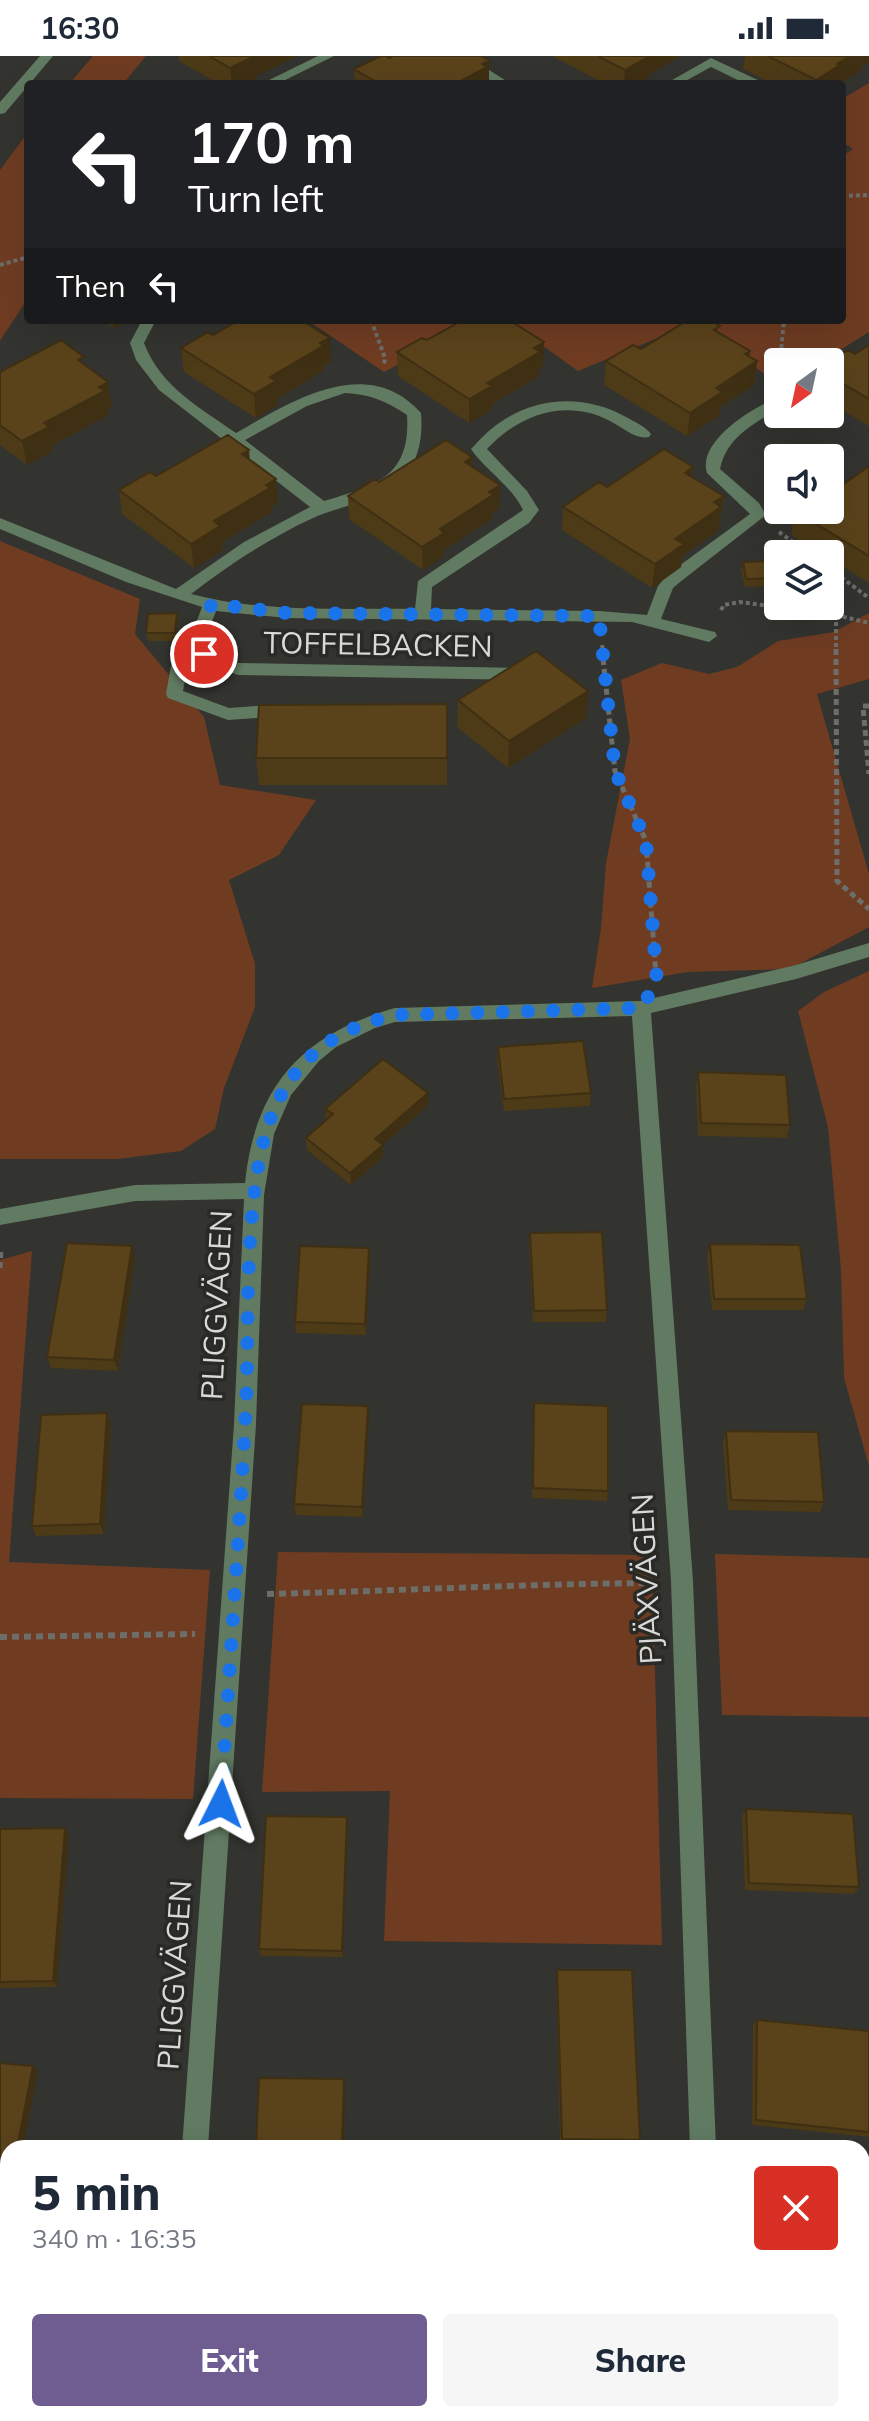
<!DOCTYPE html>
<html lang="en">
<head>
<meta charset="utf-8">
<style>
	body { margin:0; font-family:Mulish,sans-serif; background:#f6f6f7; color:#1f2937; height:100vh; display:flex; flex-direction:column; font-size:30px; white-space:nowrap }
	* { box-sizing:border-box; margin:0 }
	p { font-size:26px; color:#747a83 }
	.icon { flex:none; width:44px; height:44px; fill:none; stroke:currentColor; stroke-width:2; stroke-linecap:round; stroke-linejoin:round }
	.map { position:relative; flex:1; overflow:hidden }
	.drawer { position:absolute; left:0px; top:2084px; width:870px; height:282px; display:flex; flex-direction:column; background:#fff; border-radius:24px 24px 0 0; box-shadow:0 8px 32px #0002 }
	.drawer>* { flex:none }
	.guide { position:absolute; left:24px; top:24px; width:822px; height:244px; border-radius:8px; box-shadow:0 8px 32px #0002; background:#202124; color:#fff; overflow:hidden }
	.needle { width:52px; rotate:213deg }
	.buttons { position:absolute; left:764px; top:292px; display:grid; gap:16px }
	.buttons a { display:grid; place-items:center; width:80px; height:80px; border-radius:8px; background:#fff; box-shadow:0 8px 32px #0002; font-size:40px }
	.pin { position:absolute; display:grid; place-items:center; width:68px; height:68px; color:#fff; margin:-34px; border:4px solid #fff; border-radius:50%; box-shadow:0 2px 8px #0007 }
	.me { position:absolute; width:88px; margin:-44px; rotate:3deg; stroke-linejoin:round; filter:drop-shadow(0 0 6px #0008) }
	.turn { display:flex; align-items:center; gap:28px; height:168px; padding:0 32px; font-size:36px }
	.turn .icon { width:104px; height:104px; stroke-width:2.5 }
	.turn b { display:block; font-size:56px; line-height:68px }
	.then { display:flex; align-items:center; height:76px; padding:0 32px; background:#0003; gap:16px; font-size:30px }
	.round { display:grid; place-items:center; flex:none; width:84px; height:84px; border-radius:8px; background:#f6f6f7 }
	.overview { display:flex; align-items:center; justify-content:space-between; height:136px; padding:0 32px }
	h1 { font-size:48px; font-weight:800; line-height:60px }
	.cta { display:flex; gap:16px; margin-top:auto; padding:16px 32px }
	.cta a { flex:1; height:92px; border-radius:8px; background:#6f5d91; color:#fff; font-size:32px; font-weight:800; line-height:92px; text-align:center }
	.cta a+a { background:#f6f6f7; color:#1f2937 }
	.status { display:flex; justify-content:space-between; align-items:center; height:56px; padding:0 40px; background:#fff; direction:ltr }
	.status svg { height:22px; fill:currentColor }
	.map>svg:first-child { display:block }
</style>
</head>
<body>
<div class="status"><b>16:30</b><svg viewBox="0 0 49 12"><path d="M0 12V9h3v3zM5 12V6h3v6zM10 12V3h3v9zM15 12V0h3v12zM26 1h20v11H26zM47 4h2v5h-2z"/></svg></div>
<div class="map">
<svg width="869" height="2365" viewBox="0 0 869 2365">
	<rect width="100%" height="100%" fill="#33332f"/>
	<path fill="#6f3c22" d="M 93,0 L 146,0 L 123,28 L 69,28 Z
		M 869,27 L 869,276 L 821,306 L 778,306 L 778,328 L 694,267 L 578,315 L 507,264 L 842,264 L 842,100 L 853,93 L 842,86 L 842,43 Z
		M 28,76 L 28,242 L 0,285 L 0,114 Z
		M 307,264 L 484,264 L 384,316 Z
		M 0,485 L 140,543 L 135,578 L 204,661 L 220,729 L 316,744 L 279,799 L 229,824 L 255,908 L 255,951 L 224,1032 L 215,1073 L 181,1095 L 118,1103 L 0,1103 Z
		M 869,557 L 869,623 L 817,638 L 869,818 L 869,871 L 790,913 L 688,916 L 592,932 L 601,872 L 606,807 L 630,683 L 621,624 L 662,607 L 709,618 L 737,611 L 778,585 L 834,576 Z
		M 869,915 L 869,1410 L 844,1322 L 841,1214 L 828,1071 L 798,955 L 824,936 Z
		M 32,1195 L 9,1506 L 210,1514 L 193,1743 L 0,1742 L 0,1204 Z
		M 278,1496 L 652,1499 L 662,1889 L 384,1885 L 390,1735 L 262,1736 Z
		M 715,1498 L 869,1502 L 869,1661 L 722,1659 Z"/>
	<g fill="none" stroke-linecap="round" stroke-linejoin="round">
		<path stroke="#6d6d6a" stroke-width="4" stroke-dasharray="4 3" stroke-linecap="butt" d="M 842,140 L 869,139
			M 0,209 L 28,201
			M 371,264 L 385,302 L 384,308
			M 780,306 L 784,264
			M 779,476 L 810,498
			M 830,513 L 869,542
			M 721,554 L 724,549 L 740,546 L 836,559 L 836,595
			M 836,559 L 869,567
			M 602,589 L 603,595"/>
		<path stroke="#6d6d6a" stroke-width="5" stroke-dasharray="6 4" stroke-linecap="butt" d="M 602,593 L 615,715 L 646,785 L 656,919
			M 836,593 L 837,825 L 869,853
			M 869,650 L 863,650 L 869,718
			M 0,1212 L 1,1193"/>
		<path stroke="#6d6d6a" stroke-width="6" stroke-dasharray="7 5" stroke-linecap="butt" d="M 267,1538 C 395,1535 521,1528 649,1527
			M 0,1581 L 195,1578"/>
		<path fill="#617b62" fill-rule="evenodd" d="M 40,0 L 53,0 L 5,57 L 0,58 L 0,46 Z
			M 318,0 L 334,0 L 277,28 L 261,28 Z
			M 452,0 L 467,0 L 511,28 L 496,28 Z
			M 711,2 L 760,25 L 762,28 L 746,28 L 711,11 L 680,28 L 665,28 Z
			M 142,264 L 156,264 L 144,287 C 161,331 199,351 236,377 C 290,346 367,296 421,357 C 423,382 419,406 400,425 C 377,447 339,449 311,463 C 268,483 229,509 191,538 C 263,557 341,552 415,553 L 418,525 L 523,454 C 512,430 486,415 471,393 L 474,390 C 513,344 574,332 626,361 C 635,366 645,370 651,378 L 649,381 C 636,384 622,371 610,365 C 567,342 519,358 487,393 L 527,435 L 539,454 L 529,467 L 432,531 L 431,553 L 599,555 L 647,559 L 658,530 L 668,518 L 750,458 L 707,417 C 697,386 752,351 778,342 L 778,353 C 752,369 727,381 720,413 L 759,447 L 766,459 L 680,526 L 673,532 L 661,563 L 715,576 L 717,580 L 709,586 L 632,566 L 287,562 L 216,555 L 209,573 L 209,591 L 219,600 L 238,607 L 525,612 L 533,618 L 525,624 L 238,619 L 207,608 L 194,594 L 190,596 L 183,635 L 229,652 L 284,648 L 292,654 L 284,660 L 228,664 L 168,642 L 166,638 L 174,593 L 191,581 L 202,551 L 126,526 L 0,473 L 0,462 L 176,533 L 244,486 L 310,451 L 159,334 L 136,304 L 130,287 ZM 345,337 C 370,338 386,345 407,359 C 411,422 374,430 324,445 L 245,384 L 307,350 Z
			M 869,887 L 869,901 L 796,923 L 651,957 L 693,1525 L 716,2092 L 690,2092 L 671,1525 L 632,960 L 395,966 L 375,972 L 336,991 L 319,1005 L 291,1039 L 274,1078 L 264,1139 L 256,1368 L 208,2092 L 182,2092 L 234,1368 L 244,1143 L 135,1145 L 0,1169 L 0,1153 L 135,1129 L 245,1127 C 255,1029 303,978 395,952 L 641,945 L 796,909 Z
			M 162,2358 L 190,2358 L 190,2365 L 162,2365 Z
			M 705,2358 L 733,2358 L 734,2365 L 706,2365 Z"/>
	</g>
	<path fill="#4d3a17" d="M 179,0 L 297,0 L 256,20 L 256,24 L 249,28 L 219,28 L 179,5 Z
		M 554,0 L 681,0 L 648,19 L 647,24 L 641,28 L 605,28 L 554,1 Z
		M 745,0 L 869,0 L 869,6 L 862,10 L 861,15 L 839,28 L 773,28 L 743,13 Z
		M 389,2 L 489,28 L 355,28 L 354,13 Z
		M 102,264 L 128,264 L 114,272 Z
		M 305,266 L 331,306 L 324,309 L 324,314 L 278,342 L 278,349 L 256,362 L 184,316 L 181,292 L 213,279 Z
		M 512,266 L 543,310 L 539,313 L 539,320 L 492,348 L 491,354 L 469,367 L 398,320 L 397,296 L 427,284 Z
		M 719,277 L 749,301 L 757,305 L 754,329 L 720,351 L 719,360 L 687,380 L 604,329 L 606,305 L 641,293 Z
		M 869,289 L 869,370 L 830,347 L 830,306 L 855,298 Z
		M 85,309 L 112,350 L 107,352 L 108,359 L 52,389 L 53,395 L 27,409 L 0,389 L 0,316 Z
		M 472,401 L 472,410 L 499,453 L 493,457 L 492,463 L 444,494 L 444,500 L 423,514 L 349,463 L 348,440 L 379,426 Z
		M 250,404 L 278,447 L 272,450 L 272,456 L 222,486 L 223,494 L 194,512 L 122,458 L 119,434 L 156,420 Z
		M 869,410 L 869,527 L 830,503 L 830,498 L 822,498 L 791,479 L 795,455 L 830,454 Z
		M 692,421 L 724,440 L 718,475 L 682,500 L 681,511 L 652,532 L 562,474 L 563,451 L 607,431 Z
		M 743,506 L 776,522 L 775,530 L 745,531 L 741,514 Z
		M 178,565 L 176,585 L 148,585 L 146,577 Z
		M 588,635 L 586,662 L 508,712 L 457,671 L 458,644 Z
		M 447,648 L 447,729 L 259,729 L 256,702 Z
		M 498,991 L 591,1037 L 590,1050 L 504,1055 L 497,1004 Z
		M 698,1016 L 790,1069 L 787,1082 L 698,1080 L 696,1029 Z
		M 428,1049 L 383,1089 L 383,1101 L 351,1129 L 307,1094 L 306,1082 L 326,1064 L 325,1053 Z
		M 530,1177 L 607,1254 L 606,1266 L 533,1266 L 529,1189 Z
		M 710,1188 L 807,1243 L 803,1254 L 712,1254 L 707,1200 Z
		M 369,1192 L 370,1204 L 366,1279 L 296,1277 L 295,1266 Z
		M 135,1201 L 118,1315 L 51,1312 L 47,1301 Z
		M 534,1347 L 608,1435 L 607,1445 L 532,1442 Z
		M 369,1361 L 363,1461 L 296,1459 L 294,1448 Z
		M 111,1368 L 104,1478 L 36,1480 L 32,1470 Z
		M 726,1375 L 824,1446 L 820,1456 L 728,1454 L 723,1386 Z
		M 746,1753 L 859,1831 L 854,1838 L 745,1834 L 742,1760 Z
		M 347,1761 L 348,1768 L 343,1901 L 261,1900 L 259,1893 Z
		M 65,1772 L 69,1779 L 57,1931 L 0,1932 L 0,1773 Z
		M 557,1914 L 640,2084 L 637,2088 L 560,2087 L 556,1920 Z
		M 757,1964 L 869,1975 L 869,2081 L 752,2069 L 753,1969 Z
		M 782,2358 L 862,2358 L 869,2365 L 782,2365 Z"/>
	<path fill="#3f2f13" d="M 251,0 L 297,0 L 256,20 L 256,24 L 249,28 L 232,28 L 230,12 Z
		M 644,0 L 681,0 L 648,19 L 647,24 L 641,28 L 624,28 L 625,14 Z
		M 850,0 L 869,0 L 869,6 L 862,10 L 861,15 L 839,28 L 815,28 L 816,24 L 837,8 Z
		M 489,4 L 489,28 L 455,28 L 482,8 Z
		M 112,264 L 128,264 L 114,272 Z
		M 330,282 L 331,306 L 324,309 L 324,314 L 278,342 L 278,349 L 256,362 L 254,338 L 270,321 Z
		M 544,286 L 543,310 L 539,313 L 539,320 L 492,348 L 491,354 L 469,367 L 469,343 L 487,327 Z
		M 750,295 L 748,312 L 757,305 L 754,329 L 720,351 L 719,360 L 687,380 L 690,357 L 716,332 L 745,298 Z
		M 108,326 L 112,350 L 107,352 L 108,359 L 52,389 L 53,395 L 27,409 L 22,385 L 44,367 Z
		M 249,394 L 251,418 L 242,398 Z
		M 472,401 L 471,425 L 465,406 Z
		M 693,411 L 690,435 L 685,417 Z
		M 276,423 L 278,447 L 272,450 L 272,456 L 222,486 L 223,494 L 194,512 L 191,488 L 214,465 Z
		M 500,429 L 499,453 L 493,457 L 492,463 L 444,494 L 444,500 L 423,514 L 422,491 L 440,473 Z
		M 724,440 L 718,475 L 682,500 L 681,511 L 652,532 L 655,508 L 675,483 L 714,446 Z
		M 177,557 L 178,565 L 176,585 L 175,577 Z
		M 588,635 L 586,662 L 508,712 L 509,685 Z
		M 428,1037 L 428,1049 L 383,1089 L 383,1101 L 351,1129 L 350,1117 L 375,1083 Z
		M 132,1190 L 135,1201 L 118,1315 L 114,1304 Z
		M 369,1192 L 370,1204 L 366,1279 L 365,1268 Z
		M 368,1350 L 369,1361 L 363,1461 L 362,1451 Z
		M 107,1357 L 111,1368 L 104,1478 L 100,1468 Z
		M 347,1761 L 348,1768 L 343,1901 L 342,1895 Z
		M 65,1772 L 69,1779 L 57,1931 L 53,1925 Z
		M 33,2010 L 38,2015 L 23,2092 L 17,2092 Z
		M 344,2023 L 345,2027 L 344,2092 L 342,2092 Z
		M 8,2140 L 8,2168 L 3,2165 Z
		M 0,2262 L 5,2264 L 0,2319 Z"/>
	<path fill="#5a431b" stroke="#3f2f13" stroke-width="2" d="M 209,0 L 255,0 L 230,12 Z
		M 381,0 L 386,0 L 389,2 L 393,0 L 481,0 L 489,4 L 482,8 L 487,11 L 455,28 L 380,28 L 354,13 Z
		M 598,0 L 650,0 L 625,14 Z
		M 768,0 L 850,0 L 837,8 L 840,9 L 816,24 Z
		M 239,264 L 301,264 L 330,282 L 320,287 L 323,290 L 270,321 L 276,325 L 254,338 L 181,292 L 208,276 L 213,279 Z
		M 463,264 L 509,264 L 544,286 L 534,292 L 540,296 L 487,327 L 492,330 L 469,343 L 397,296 L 422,282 L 427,284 Z
		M 688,264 L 710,264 L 720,270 L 714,274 L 750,295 L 745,298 L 757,305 L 716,332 L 722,336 L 690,357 L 606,305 L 633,289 L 641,293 Z
		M 61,284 L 84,301 L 78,304 L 108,326 L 99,331 L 105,335 L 44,367 L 49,371 L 22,385 L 0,369 L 0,316 Z
		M 869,289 L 869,343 L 830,320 L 829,306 L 848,294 L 855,298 Z
		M 228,379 L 249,394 L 242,398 L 276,423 L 266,429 L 270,432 L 214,465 L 220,470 L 191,488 L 119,434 L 150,416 L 156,420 Z
		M 446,384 L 472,401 L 465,406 L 500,429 L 489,436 L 493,439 L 440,473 L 444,477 L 422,491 L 348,440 L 375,423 L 379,426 Z
		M 664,393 L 693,411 L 685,417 L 724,440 L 714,446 L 721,451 L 675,483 L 684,488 L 655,508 L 563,451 L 599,426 L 607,431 Z
		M 869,410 L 869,500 L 795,455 L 797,454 L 830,454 L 830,438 Z
		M 772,505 L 776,522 L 746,523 L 743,506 Z
		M 177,557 L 175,577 L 146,577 L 148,558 Z
		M 536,595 L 588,635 L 509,685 L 458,644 Z
		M 447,648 L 447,702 L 256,702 L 259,649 Z
		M 583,985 L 591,1037 L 504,1043 L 498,991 Z
		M 383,1003 L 428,1037 L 375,1083 L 383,1089 L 350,1117 L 306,1082 L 333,1058 L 325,1053 Z
		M 698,1016 L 786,1019 L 790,1069 L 701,1067 Z
		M 602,1176 L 607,1254 L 534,1255 L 530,1177 Z
		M 67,1187 L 132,1190 L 114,1304 L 47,1301 Z
		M 710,1188 L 800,1189 L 807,1243 L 714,1243 Z
		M 300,1190 L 369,1192 L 365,1268 L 295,1266 Z
		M 534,1347 L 608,1350 L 608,1435 L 533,1432 Z
		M 302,1348 L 368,1350 L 362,1451 L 294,1448 Z
		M 107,1357 L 100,1468 L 32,1470 L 41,1359 Z
		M 726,1375 L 818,1376 L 824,1446 L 731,1444 Z
		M 746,1753 L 853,1758 L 859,1831 L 749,1827 Z
		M 266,1760 L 347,1761 L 342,1895 L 259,1893 Z
		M 65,1772 L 53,1925 L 0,1926 L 0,1773 Z
		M 557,1914 L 632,1914 L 640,2084 L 562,2083 Z
		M 757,1964 L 869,1975 L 869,2076 L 756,2064 Z
		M 0,2007 L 33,2010 L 17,2092 L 8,2092 L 8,2140 L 3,2165 L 0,2165 Z
		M 259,2022 L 344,2023 L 342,2092 L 256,2092 Z
		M 862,2253 L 869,2253 L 869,2364 L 787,2365 L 786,2358 L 862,2358 Z
		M 263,2358 L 368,2358 L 371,2365 L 266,2365 Z"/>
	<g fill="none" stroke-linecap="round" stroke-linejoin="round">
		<path stroke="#1a73e8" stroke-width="14" stroke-dasharray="0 25.2" d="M 204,598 C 198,577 201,567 212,548 L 287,557 L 599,560 L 615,715 L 646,785 L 657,926 L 641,952 L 395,959 C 343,971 302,996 278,1045 C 241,1119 250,1264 246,1350 C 239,1483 229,1616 221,1748"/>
	</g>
	<g text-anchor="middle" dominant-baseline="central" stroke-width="7" stroke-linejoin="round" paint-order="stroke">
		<g font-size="30" fill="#d9d9d7" stroke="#292925">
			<text transform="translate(378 588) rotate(1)">TOFFELBACKEN</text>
			<text transform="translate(216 1249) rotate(-87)">PLIGGVÄGEN</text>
			<text transform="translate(646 1523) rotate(-93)">PJÄXVÄGEN</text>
			<text transform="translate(174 1919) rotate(-86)">PLIGGVÄGEN</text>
		</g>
	</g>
</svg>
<div class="buttons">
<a><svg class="needle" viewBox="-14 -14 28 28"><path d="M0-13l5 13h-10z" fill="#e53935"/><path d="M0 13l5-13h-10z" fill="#747a83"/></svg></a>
<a><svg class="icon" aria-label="sound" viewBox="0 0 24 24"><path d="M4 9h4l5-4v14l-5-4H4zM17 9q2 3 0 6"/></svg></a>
<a><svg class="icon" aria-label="layers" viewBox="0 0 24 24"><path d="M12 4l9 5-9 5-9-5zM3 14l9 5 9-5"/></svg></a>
</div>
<div class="pin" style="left:204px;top:598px;background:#d93025"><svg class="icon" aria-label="arrive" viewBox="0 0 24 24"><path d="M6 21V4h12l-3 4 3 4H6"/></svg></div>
<svg class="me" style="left:221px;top:1748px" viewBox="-20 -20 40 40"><path d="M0-17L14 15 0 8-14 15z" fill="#1a73e8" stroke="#fff" stroke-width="4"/></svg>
<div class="guide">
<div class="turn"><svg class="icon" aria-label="left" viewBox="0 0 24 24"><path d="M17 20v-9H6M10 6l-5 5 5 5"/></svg><div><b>170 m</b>Turn left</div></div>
<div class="then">Then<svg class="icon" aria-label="left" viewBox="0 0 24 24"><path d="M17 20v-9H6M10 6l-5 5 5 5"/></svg></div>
</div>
<section class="drawer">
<div class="overview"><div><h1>5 min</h1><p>340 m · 16:35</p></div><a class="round" style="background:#d93025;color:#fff"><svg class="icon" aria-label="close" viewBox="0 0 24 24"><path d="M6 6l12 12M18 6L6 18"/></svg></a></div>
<div class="cta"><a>Exit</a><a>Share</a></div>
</section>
</div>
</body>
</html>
